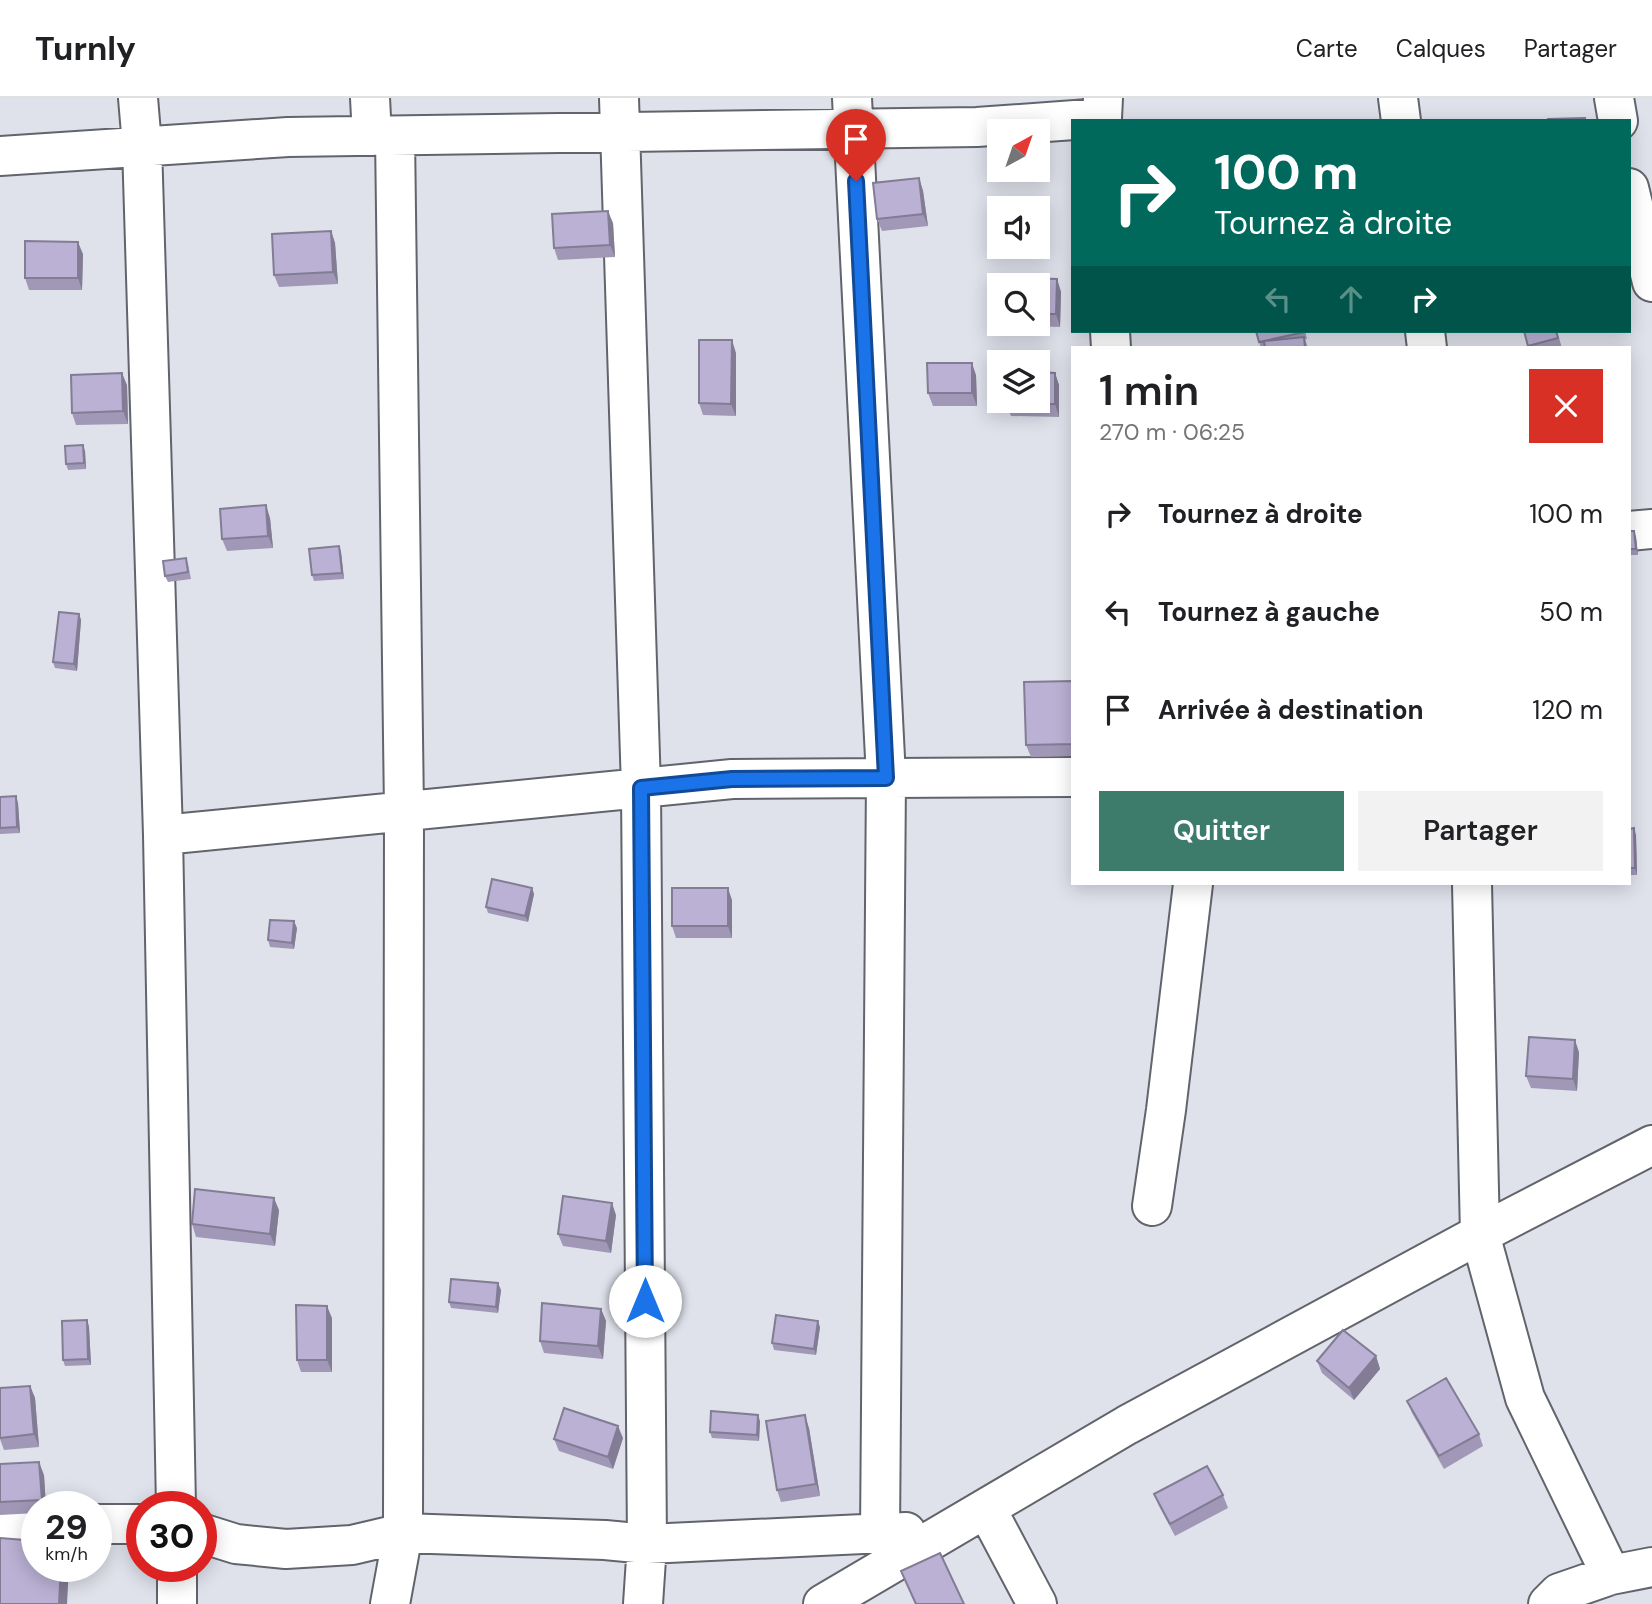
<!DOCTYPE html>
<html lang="fr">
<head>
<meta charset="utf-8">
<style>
	body { margin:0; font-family:"DM Sans",sans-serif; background:#f2f2f2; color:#202124; height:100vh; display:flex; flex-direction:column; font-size:26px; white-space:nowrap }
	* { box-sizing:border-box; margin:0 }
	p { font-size:23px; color:#757577 }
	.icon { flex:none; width:38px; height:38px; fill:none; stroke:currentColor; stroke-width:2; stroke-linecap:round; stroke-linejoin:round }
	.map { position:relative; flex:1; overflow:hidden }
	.sheet { position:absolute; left:1071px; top:248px; width:560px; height:539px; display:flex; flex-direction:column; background:#fff; border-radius:0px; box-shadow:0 4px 18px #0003 }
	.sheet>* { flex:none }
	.banner { position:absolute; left:1071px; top:21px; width:560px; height:214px; border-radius:0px; box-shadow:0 4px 18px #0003; background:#00695c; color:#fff; overflow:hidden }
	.needle { width:46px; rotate:40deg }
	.fabs { position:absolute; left:987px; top:21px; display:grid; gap:14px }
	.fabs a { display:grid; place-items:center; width:63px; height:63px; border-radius:0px; background:#fff; box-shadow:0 4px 18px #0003; font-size:35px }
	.speed { position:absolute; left:21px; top:1393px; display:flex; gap:14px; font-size:35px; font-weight:700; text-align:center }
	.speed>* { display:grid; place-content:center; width:91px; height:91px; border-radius:50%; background:#fff; box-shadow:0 4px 18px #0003; line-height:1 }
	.speed small { font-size:18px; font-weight:400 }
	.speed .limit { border:10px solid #d22; background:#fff; color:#111 }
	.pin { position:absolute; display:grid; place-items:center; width:60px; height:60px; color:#fff; margin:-72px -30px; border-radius:50% 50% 50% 0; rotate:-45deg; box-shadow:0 0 7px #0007 }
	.pin .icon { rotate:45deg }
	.me { position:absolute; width:77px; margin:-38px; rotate:0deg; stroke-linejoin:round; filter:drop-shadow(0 0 5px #0008) }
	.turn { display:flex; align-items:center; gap:24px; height:147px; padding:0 28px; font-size:32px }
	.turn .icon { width:91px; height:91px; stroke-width:2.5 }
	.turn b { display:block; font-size:49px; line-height:60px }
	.lanes { display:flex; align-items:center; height:66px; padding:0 28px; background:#0003; justify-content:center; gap:35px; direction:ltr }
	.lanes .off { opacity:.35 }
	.round { display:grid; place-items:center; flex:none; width:74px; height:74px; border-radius:0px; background:#f2f2f2 }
	.headline { display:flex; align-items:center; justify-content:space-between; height:119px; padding:0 28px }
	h1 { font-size:42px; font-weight:600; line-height:52px }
	.primary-button { display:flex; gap:14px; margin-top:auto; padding:14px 28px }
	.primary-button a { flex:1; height:80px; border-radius:0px; background:#3d7c6b; color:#fff; font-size:28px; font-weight:600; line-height:80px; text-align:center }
	.primary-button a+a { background:#f2f2f2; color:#202124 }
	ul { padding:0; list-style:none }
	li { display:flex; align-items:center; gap:21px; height:98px; padding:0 28px }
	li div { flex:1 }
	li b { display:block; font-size:26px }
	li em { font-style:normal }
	header { display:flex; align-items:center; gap:42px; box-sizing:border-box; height:98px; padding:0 35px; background:#fff; border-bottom:2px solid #e0e0e0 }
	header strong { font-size:33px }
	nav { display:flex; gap:38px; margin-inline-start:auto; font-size:24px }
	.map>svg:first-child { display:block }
</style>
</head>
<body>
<header>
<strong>Turnly</strong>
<nav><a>Carte</a><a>Calques</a><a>Partager</a></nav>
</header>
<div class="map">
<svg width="1652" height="1506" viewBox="0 0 1652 1506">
	<rect width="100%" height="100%" fill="#dfe2eb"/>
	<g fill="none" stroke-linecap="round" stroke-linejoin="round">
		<g stroke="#61646b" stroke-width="42">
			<path id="minor" d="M 138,0 L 142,47 L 163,737 L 176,1409
				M 370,0 L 372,38
				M 619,0 L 641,690 L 647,1446 L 643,1506
				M 852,0 L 886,680 L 880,1436
				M 1398,0 L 1401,23
				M 1614,0 L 1618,23
				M 0,58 L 288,39 L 977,29 L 1102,20 L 1103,0
				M 1629,90 L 1652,184
				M 1110,233 L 1111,250
				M 1425,233 L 1427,250
				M 1629,433 L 1652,431
				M 163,737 L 732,681 L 1073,679
				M 1472,786 L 1480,1136 L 1525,1300 L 1611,1477
				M 1152,1108 L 1166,1012 L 1193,786
				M 986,1410 L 1037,1506
				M 96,1426 L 142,1426
				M 0,1427 L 37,1426
				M 201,1435 L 236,1446 L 286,1451 L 352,1447 L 403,1435 L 605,1442 L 647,1446 L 906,1434
				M 177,1468 L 177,1506
				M 390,1506 L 403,1435 L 404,713 L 395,38
				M 823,1506 L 1127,1327 L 1480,1136 L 1652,1047
				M 1548,1506 L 1559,1495 L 1611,1477 L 1652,1469"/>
		</g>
		<use href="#minor" stroke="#fff" stroke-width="38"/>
	</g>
	<path fill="#a098b6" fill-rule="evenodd" d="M 919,80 L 923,93 L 928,128 L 882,133 L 877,121 Z
		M 613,125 L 615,159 L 558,162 L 554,150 Z
		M 331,133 L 335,145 L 338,186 L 279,189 L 274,177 Z
		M 83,156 L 82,192 L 29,192 L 25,180 Z
		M 993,179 L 1057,181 L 1061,194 L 1060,229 L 997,227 L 993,214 ZM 999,187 L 1038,187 L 1038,226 L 999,226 Z
		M 1305,233 L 1307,241 L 1305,241 L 1308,250 L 1261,250 L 1259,244 Z
		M 1524,233 L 1557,233 L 1562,250 L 1529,250 Z
		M 736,255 L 736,318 L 703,317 L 699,305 Z
		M 1055,275 L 1059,287 L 1059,319 L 1011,318 L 1006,306 Z
		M 976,277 L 977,308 L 933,308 L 928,295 Z
		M 127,287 L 128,326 L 76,327 L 72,315 Z
		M 85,353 L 86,371 L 68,372 L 66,366 Z
		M 270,420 L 273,450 L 227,453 L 222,441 Z
		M 1629,433 L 1636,439 L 1638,457 L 1629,457 Z
		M 339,448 L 341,454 L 344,481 L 314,483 L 312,477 Z
		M 186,460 L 188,466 L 191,481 L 168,484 L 165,478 Z
		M 79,516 L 81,522 L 77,573 L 55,570 L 53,564 Z
		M 1073,583 L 1073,658 L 1031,659 L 1026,647 Z
		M 0,699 L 18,705 L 20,735 L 0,736 Z
		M 1629,731 L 1636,737 L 1637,777 L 1629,777 Z
		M 532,790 L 534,796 L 528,824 L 488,815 L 486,809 Z
		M 732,802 L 732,840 L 676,840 L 672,828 Z
		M 297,830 L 294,851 L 270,849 L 268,842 Z
		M 1579,954 L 1577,993 L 1531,990 L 1526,978 Z
		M 279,1112 L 275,1148 L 196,1139 L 192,1126 Z
		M 616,1117 L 611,1155 L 563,1148 L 558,1136 Z
		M 501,1192 L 498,1215 L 451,1210 L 449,1204 Z
		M 601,1211 L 606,1223 L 603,1261 L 544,1255 L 540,1243 Z
		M 332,1220 L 332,1274 L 301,1274 L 297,1262 Z
		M 87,1222 L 89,1229 L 91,1267 L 65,1268 L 63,1262 Z
		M 820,1229 L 816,1257 L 774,1252 L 772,1245 Z
		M 1376,1258 L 1380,1271 L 1354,1302 L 1322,1275 L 1317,1263 Z
		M 30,1288 L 35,1300 L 39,1349 L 4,1352 L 0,1341 L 0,1290 Z
		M 1407,1303 L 1479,1336 L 1483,1348 L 1444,1371 L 1412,1315 Z
		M 760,1323 L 759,1343 L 712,1340 L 710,1334 Z
		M 809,1330 L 820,1398 L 781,1404 L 777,1392 Z
		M 623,1340 L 613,1371 L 559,1353 L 554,1341 Z
		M 0,1366 L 44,1377 L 46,1409 L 37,1409 L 37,1415 L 0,1417 Z
		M 1154,1396 L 1223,1397 L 1228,1410 L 1175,1438 L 1159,1408 Z
		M 901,1473 L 964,1506 L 915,1506 Z"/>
	<path fill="#827c94" d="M 919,80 L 923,93 L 928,128 L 923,116 Z
		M 608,113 L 613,125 L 615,159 L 610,147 Z
		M 331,133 L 335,145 L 338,186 L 333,174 Z
		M 78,144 L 83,156 L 82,192 L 78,180 Z
		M 1057,181 L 1061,194 L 1060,229 L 1056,216 Z
		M 732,242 L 736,255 L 736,318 L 731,306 Z
		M 972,265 L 976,277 L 977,308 L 972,295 Z
		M 122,275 L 127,287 L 128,326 L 123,313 Z
		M 1055,275 L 1059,287 L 1059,319 L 1055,306 Z
		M 83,347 L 85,353 L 86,371 L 84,365 Z
		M 266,407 L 270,420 L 273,450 L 268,438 Z
		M 1634,433 L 1636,439 L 1638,457 L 1636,451 Z
		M 339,448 L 341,454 L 344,481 L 342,475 Z
		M 79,516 L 81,522 L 77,573 L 74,566 Z
		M 16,698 L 18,705 L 20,735 L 17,729 Z
		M 1634,730 L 1636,737 L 1637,777 L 1635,770 Z
		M 532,790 L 534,796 L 528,824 L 525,818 Z
		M 728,790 L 732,802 L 732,840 L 728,828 Z
		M 294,823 L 297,830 L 294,851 L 292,845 Z
		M 1575,942 L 1579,954 L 1577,993 L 1573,981 Z
		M 274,1100 L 279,1112 L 275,1148 L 270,1136 Z
		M 612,1105 L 616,1117 L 611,1155 L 606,1143 Z
		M 498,1185 L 501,1192 L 498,1215 L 496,1209 Z
		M 327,1208 L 332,1220 L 332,1274 L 327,1262 Z
		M 601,1211 L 606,1223 L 603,1261 L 598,1248 Z
		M 87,1222 L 89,1229 L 91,1267 L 88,1261 Z
		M 818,1223 L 820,1229 L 816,1257 L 814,1251 Z
		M 1376,1258 L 1380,1271 L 1354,1302 L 1349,1290 Z
		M 30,1288 L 35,1300 L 39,1349 L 34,1336 Z
		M 758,1317 L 760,1323 L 759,1343 L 757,1337 Z
		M 805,1317 L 809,1330 L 820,1398 L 816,1386 Z
		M 618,1328 L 623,1340 L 613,1371 L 608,1359 Z
		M 39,1364 L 44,1377 L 46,1409 L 44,1409 L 42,1402 Z
		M 61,1468 L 69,1468 L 67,1506 L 59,1506 Z"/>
	<path fill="#bab1d4" stroke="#827c94" stroke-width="2" d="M 1585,20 L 1585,23 L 1548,23 L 1548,21 Z
		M 919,80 L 923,116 L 877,121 L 873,85 Z
		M 608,113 L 610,147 L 554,150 L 552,116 Z
		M 331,133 L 333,174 L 274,177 L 272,136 Z
		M 25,143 L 78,144 L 78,180 L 25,180 Z
		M 993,179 L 1057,181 L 1056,216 L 1038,216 L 1038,187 L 999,187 L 999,214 L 993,214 Z
		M 1256,233 L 1304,233 L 1305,234 L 1259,244 Z
		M 1524,233 L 1556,233 L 1558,240 L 1528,248 Z
		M 1304,239 L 1305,250 L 1265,250 L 1264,243 Z
		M 699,242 L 732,242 L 731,306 L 699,305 Z
		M 927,265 L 972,265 L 972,295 L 928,295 Z
		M 1038,274 L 1055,275 L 1055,306 L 1006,306 L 1006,303 L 1038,303 Z
		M 122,275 L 123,313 L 72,315 L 71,277 Z
		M 83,347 L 84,365 L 66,366 L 65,348 Z
		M 266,407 L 268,438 L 222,441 L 220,411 Z
		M 1629,433 L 1634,433 L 1636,451 L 1629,451 Z
		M 339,448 L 342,475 L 312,477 L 309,451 Z
		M 186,460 L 188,474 L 165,478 L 163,463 Z
		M 59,514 L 79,516 L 74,566 L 53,564 Z
		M 1073,583 L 1073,646 L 1026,647 L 1024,584 Z
		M 16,698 L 17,729 L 0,730 L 0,699 Z
		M 1634,730 L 1635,770 L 1629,770 L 1629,731 Z
		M 492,781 L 532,790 L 525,818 L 486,809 Z
		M 672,790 L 728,790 L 728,828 L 672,828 Z
		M 270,822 L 294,823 L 292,845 L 268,842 Z
		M 1529,939 L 1575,942 L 1573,981 L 1526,978 Z
		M 195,1091 L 274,1100 L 270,1136 L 192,1126 Z
		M 563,1098 L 612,1105 L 606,1143 L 558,1136 Z
		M 451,1181 L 498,1185 L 496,1209 L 449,1204 Z
		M 542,1205 L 601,1211 L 598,1248 L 540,1243 Z
		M 296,1207 L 327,1208 L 327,1262 L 297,1262 Z
		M 776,1217 L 818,1223 L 814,1251 L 772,1245 Z
		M 87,1222 L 88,1261 L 63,1262 L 62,1223 Z
		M 1343,1232 L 1376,1258 L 1349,1290 L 1317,1263 Z
		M 1446,1280 L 1479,1336 L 1439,1358 L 1407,1303 Z
		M 30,1288 L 34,1336 L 0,1340 L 0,1290 Z
		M 564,1310 L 618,1328 L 608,1359 L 554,1341 Z
		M 711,1313 L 758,1317 L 757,1337 L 710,1334 Z
		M 805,1317 L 816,1386 L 777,1392 L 766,1323 Z
		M 39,1364 L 42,1402 L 0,1404 L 0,1366 Z
		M 1207,1368 L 1223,1397 L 1170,1426 L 1154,1396 Z
		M 0,1440 L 37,1443 L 37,1468 L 61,1468 L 59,1506 L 0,1506 Z
		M 940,1455 L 964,1506 L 916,1506 L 901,1473 Z"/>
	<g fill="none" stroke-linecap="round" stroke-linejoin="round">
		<g stroke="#114b97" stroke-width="18">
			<path id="route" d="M 645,1203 L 641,690 L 732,681 L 886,680 L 856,83"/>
		</g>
		<use href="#route" stroke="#1a73e8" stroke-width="12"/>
	</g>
</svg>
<div class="fabs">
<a><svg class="needle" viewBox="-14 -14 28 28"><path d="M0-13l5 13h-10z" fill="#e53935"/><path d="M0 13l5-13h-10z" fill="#757577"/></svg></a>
<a><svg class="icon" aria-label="sound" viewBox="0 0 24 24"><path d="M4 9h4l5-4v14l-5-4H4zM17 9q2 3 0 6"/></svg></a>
<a><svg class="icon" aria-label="search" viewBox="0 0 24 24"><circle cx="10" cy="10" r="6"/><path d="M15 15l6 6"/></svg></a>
<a><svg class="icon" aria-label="layers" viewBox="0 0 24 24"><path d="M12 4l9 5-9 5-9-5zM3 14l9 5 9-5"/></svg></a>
</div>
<div class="speed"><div>29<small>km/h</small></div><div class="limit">30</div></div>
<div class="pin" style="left:856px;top:83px;background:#d93025"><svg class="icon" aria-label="arrive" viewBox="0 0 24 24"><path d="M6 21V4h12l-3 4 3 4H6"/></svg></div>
<svg class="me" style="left:645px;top:1203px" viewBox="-20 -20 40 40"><circle r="19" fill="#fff"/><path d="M0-13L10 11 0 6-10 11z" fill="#1a73e8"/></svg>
<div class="banner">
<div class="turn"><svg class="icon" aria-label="right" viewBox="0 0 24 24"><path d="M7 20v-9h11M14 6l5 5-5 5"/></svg><div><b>100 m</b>Tournez à droite</div></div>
<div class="lanes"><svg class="icon off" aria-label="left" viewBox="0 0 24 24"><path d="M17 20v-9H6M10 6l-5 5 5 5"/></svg><svg class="icon off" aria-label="ahead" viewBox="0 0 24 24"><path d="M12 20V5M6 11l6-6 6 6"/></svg><svg class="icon" aria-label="right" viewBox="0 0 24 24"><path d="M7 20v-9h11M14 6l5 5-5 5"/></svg></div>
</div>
<section class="sheet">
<div class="headline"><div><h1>1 min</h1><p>270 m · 06:25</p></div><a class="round" style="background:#d93025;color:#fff"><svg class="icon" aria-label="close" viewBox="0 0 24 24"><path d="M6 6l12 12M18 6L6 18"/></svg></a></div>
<ul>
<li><svg class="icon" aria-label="right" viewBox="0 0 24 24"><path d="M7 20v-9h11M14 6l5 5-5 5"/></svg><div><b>Tournez à droite</b></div><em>100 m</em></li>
<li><svg class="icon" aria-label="left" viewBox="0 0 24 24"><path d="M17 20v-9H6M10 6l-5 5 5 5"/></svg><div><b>Tournez à gauche</b></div><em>50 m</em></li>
<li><svg class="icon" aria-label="arrive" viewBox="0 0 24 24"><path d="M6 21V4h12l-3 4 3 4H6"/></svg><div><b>Arrivée à destination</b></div><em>120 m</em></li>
</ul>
<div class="primary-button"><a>Quitter</a><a>Partager</a></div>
</section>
</div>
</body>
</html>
